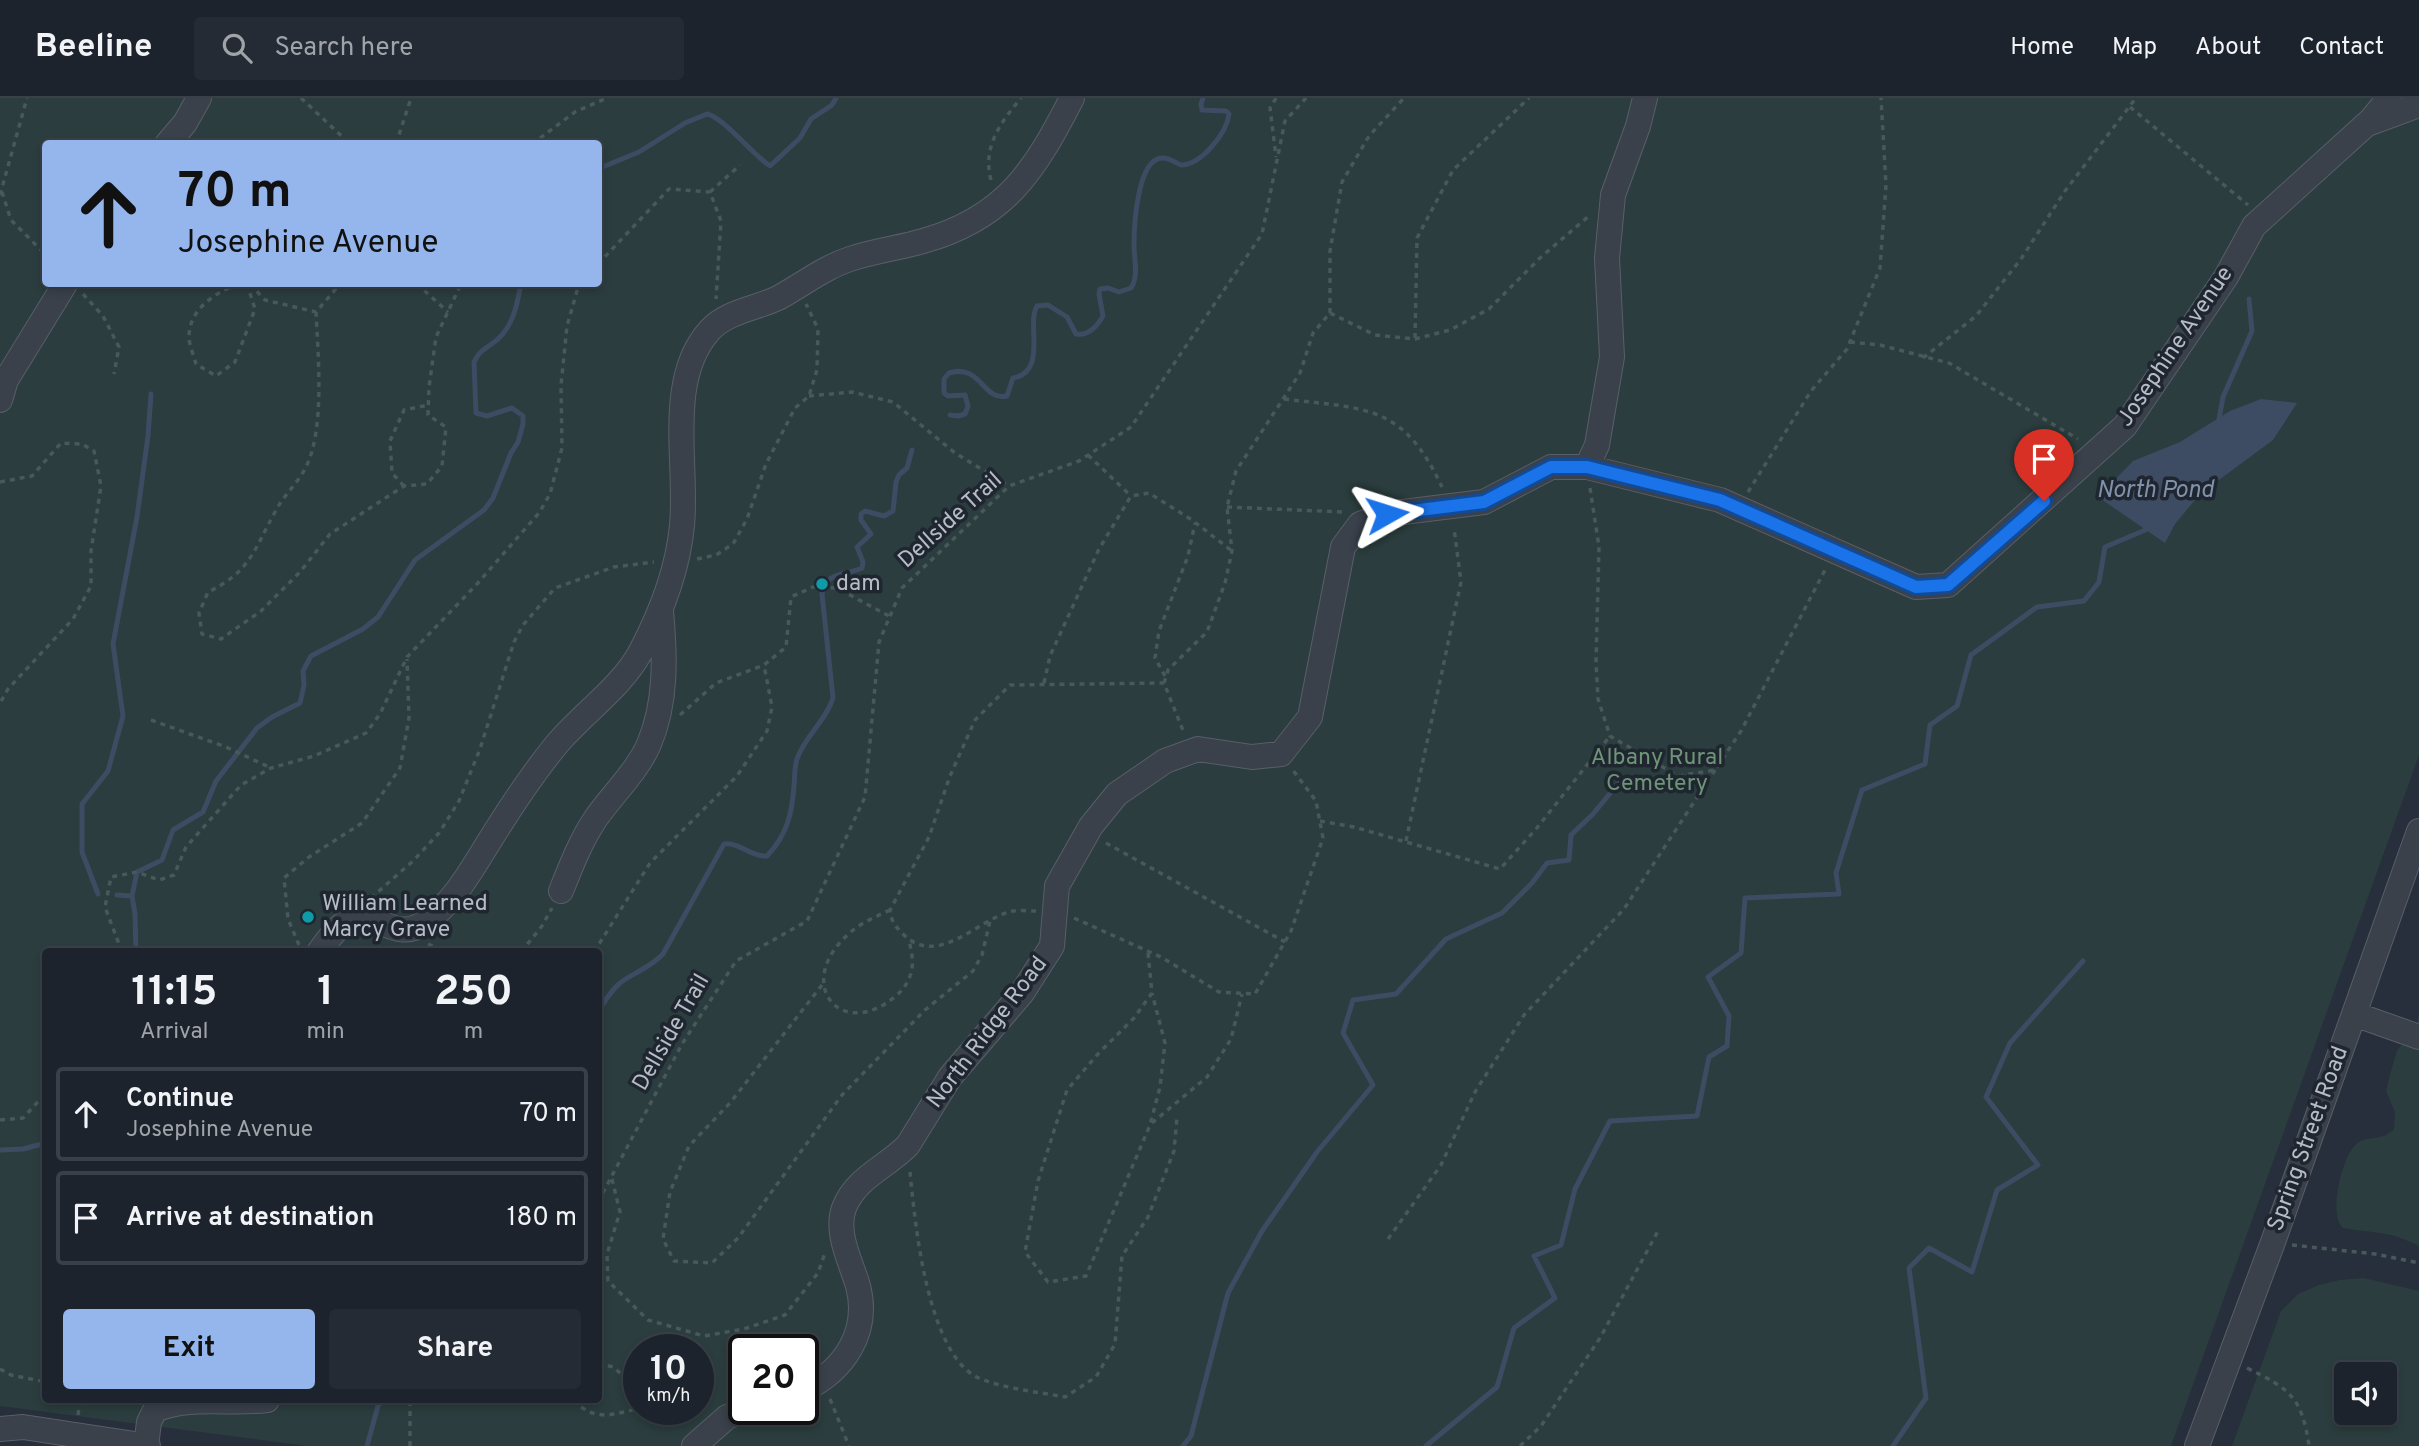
<!DOCTYPE html>
<html lang="en">
<head>
<meta charset="utf-8">
<style>
	body { margin:0; font-family:Overpass,sans-serif; background:#252b34; color:#f1f3f6; height:100vh; display:flex; flex-direction:column; font-size:26px; white-space:nowrap }
	* { box-sizing:border-box; margin:0 }
	p { font-size:23px; color:#a0a4a9 }
	.icon { flex:none; width:38px; height:38px; fill:none; stroke:currentColor; stroke-width:2; stroke-linecap:round; stroke-linejoin:round }
	.map { position:relative; flex:1; overflow:hidden }
	.details { position:absolute; left:42px; top:850px; width:560px; height:455px; display:flex; flex-direction:column; background:#1c232c; border-radius:7px; box-shadow:0 4px 10px #0003,0 0 0 2px #3a4048 }
	.details>* { flex:none }
	.hud { position:absolute; left:42px; top:42px; width:560px; height:147px; border-radius:7px; box-shadow:0 4px 10px #0003,0 0 0 2px #3a4048; background:#94b6ed; color:#111; overflow:hidden }
	.fabs { position:absolute; left:2334px; top:1264px; display:grid; gap:14px }
	.fabs a { display:grid; place-items:center; width:63px; height:63px; border-radius:7px; background:#1c232c; box-shadow:0 4px 10px #0003,0 0 0 2px #3a4048; font-size:35px }
	.speed { position:absolute; left:623px; top:1236px; display:flex; gap:14px; font-size:35px; font-weight:700; text-align:center }
	.speed>* { display:grid; place-content:center; width:91px; height:91px; border-radius:50%; background:#1c232c; box-shadow:0 4px 10px #0003,0 0 0 2px #3a4048; line-height:1 }
	.speed small { font-size:18px; font-weight:400 }
	.speed .limit { border:4px solid #111; border-radius:10px; background:#fff; color:#111 }
	.pin { position:absolute; display:grid; place-items:center; width:60px; height:60px; color:#fff; margin:-72px -30px; border-radius:50% 50% 50% 0; rotate:-45deg; box-shadow:0 0 7px #0007 }
	.pin .icon { rotate:45deg }
	.me { position:absolute; width:77px; margin:-38px; rotate:84deg; stroke-linejoin:round; filter:drop-shadow(0 0 5px #0008) }
	.turn { display:flex; align-items:center; gap:24px; height:147px; padding:0 21px; font-size:32px }
	.turn .icon { width:91px; height:91px; stroke-width:2.5 }
	.turn b { display:block; font-size:49px; line-height:60px }
	.eta { display:flex; justify-content:space-evenly; align-items:center; height:119px; text-align:center }
	.eta b { font-size:42px; font-weight:700; line-height:49px }
	.cta { display:flex; gap:14px; margin-top:auto; padding:14px 21px }
	.cta a { flex:1; height:80px; border-radius:7px; background:#94b6ed; color:#111; font-size:28px; font-weight:700; line-height:80px; text-align:center }
	.cta a+a { background:#252b34; color:#f1f3f6 }
	ul { padding:0; list-style:none }
	li { display:flex; align-items:center; gap:21px; height:94px; margin:0 14px 10px; padding:0 7px; border:4px solid #3a4048; border-radius:7px }
	li div { flex:1 }
	li b { display:block; font-size:26px }
	li em { font-style:normal }
	header { display:flex; align-items:center; gap:42px; box-sizing:border-box; height:98px; padding:0 35px; background:#1c232c; border-bottom:2px solid #3a4048 }
	header strong { font-size:33px }
	nav { display:flex; gap:38px; margin-inline-start:auto; font-size:24px }
	.search { width:490px; height:63px; background:#252b34; display:flex; align-items:center; gap:18px; box-sizing:border-box; padding:0 24px; border-radius:7px; color:#a0a4a9; font-size:26px }
	.map>svg:first-child { display:block }
</style>
</head>
<body>
<header>
<strong>Beeline</strong>
<div class="search"><svg class="icon" aria-label="search" viewBox="0 0 24 24"><circle cx="10" cy="10" r="6"/><path d="M15 15l6 6"/></svg>Search here</div>
<nav><a>Home</a><a>Map</a><a>About</a><a>Contact</a></nav>
</header>
<div class="map">
<svg width="2419" height="1348" viewBox="0 0 2419 1348">
	<rect width="100%" height="100%" fill="#262f3b"/>
	<path fill="#2b3d3e" fill-rule="evenodd" d="M 0,0 L 2419,0 L 2419,657 L 2171,1348 L 307,1348 L 0,1308 ZM 46,46 L 598,46 L 598,186 L 46,186 ZM 46,854 L 598,854 L 598,1302 L 46,1302 ZM 639,1251 L 698,1251 L 698,1311 L 639,1311 ZM 744,1251 L 803,1251 L 803,1311 L 744,1311 Z
		M 2419,914 L 2419,1148 C 2388,1132 2375,1136 2343,1130 C 2327,1118 2343,1052 2359,1044 C 2372,1037 2380,1044 2394,1031 L 2395,1014 L 2386,993 L 2390,976 L 2397,953 L 2417,924 Z
		M 2364,1180 L 2419,1193 L 2419,1348 L 2232,1348 L 2281,1213 L 2298,1196 L 2319,1187 L 2339,1182 ZM 2347,1276 L 2385,1276 L 2385,1314 L 2347,1314 Z"/>
	<path fill="#3d4c62" d="M 2261,301 L 2297,305 L 2273,342 L 2200,396 L 2175,426 L 2165,445 L 2098,399 L 2133,363 L 2180,344 L 2230,313 Z"/>
	<g fill="none" stroke-linecap="round" stroke-linejoin="round">
		<path stroke="#3d4c62" stroke-width="5" d="M 598,73 L 600,70 L 639,54 L 685,25 L 707,16 C 723,19 753,57 770,68 L 800,40 L 811,21 L 832,7 L 836,0
			M 950,317 L 958,318 L 965,316 L 968,308 L 965,297 L 948,298 L 944,295 L 944,281 L 949,275 C 981,265 983,304 1007,298 L 1013,280 C 1048,274 1026,225 1037,208 L 1048,207 L 1067,219 L 1076,236 C 1089,238 1097,228 1103,218 L 1099,196 L 1100,191 L 1108,190 L 1119,194 L 1131,190 C 1139,178 1134,161 1134,148 C 1134,129 1137,61 1162,60 C 1169,59 1175,65 1181,67 C 1201,67 1227,35 1229,16 L 1226,13 L 1202,12 L 1201,6 L 1203,0
			M 2218,327 L 2223,299 L 2252,233 L 2249,201
			M 98,796 L 82,754 L 82,706 L 108,673 L 123,618 L 113,546 L 137,419 L 148,338 L 151,296
			M 117,797 L 132,798
			M 136,854 L 135,816 L 132,798 L 137,774 L 162,762 L 173,732 L 203,714 L 216,683 L 257,630 L 272,619 L 300,605 L 304,587 L 303,573 L 311,558 L 363,531 L 378,519 L 415,462 L 484,412 L 493,400 L 511,355 L 518,344 L 523,326 L 523,318 L 512,310 L 487,318 L 476,315 L 474,264 C 479,252 489,249 498,241 C 514,226 517,206 521,186
			M 598,913 C 606,902 613,889 624,882 C 638,873 652,868 663,856 L 724,746 C 740,744 751,759 767,758 C 787,737 792,716 794,688 C 795,679 794,670 797,661 C 804,639 826,623 833,600 L 822,496 C 826,473 844,478 862,470 L 863,464 L 857,449 L 871,436 L 861,422 L 861,416 L 865,413 L 884,418 L 893,413 L 896,384 L 899,377 L 907,370 L 912,352
			M 0,1052 L 23,1051 L 46,1045
			M 367,1348 L 378,1308 L 383,1302
			M 1183,1348 L 1191,1338 L 1228,1195 L 1262,1133 L 1317,1054 L 1373,987 L 1343,935 L 1353,902 L 1396,896 L 1446,841 L 1502,815 L 1532,785 L 1547,765 L 1569,762 L 1571,737 L 1593,716 L 1621,682
			M 1426,1348 L 1497,1289 L 1514,1230 L 1555,1200 L 1534,1158 L 1561,1147 L 1575,1091 L 1610,1023 L 1697,1018 L 1709,959 L 1727,948 L 1729,918 L 1708,879 L 1741,855 L 1745,800 L 1839,796 L 1836,775 L 1862,692 L 1925,666 L 1930,627 L 1957,608 L 1971,557 L 2037,509 L 2084,503 L 2099,484 L 2105,449 L 2150,430
			M 1893,1348 L 1926,1300 L 1909,1170 L 1929,1150 L 1972,1174 L 1997,1092 L 2038,1067 L 1986,999 L 2010,945 L 2083,863"/>
		<g stroke="#585f69" stroke-width="26">
			<path id="minor" d="M 2370,25 L 2419,7
				M 167,46 L 185,25 L 199,0
				M 0,302 L 6,282 L 65,186
				M 1587,369 L 1597,347 L 1612,259 L 1607,160 L 1613,97 L 1638,28 L 1645,0
				M 561,793 C 571,768 581,742 596,720 C 613,696 638,672 649,646 C 667,604 665,557 661,513
				M 319,854 C 328,842 339,824 355,821 C 383,815 396,846 427,823 C 456,802 473,769 492,739 C 512,707 533,675 557,646 C 583,615 622,589 641,553 C 662,513 678,472 682,427 C 688,367 665,281 710,232 C 728,213 755,211 778,200 C 802,187 823,170 850,161 C 874,153 899,150 923,143 C 1006,120 1035,72 1072,0
				M 2354,916 L 2419,939
				M 803,1292 C 844,1273 870,1234 858,1188 C 851,1164 835,1135 844,1110 C 856,1079 887,1069 908,1047 L 950,979 L 1022,895 L 1052,848 L 1057,788 L 1091,728 L 1117,696 L 1165,663 L 1198,651 L 1252,659 L 1281,656 L 1310,619 L 1343,449 L 1360,426 L 1387,416 L 1484,404 L 1551,369 L 1587,369 L 1720,402 L 1916,489 L 1948,487 L 2125,328 L 2226,179 L 2254,128 L 2371,22 L 2389,0
				M 0,1331 L 23,1329 L 148,1348
				M 146,1348 L 149,1324 L 155,1312 C 190,1297 230,1307 267,1302
				M 694,1348 L 727,1319 L 747,1311
				M 2197,1348 L 2273,1144 L 2419,733"/>
		</g>
		<path stroke="#48585b" stroke-width="3.5" stroke-dasharray="5 5" stroke-linecap="butt" d="M 301,0 L 350,46
			M 1276,0 L 1270,10 L 1276,59
			M 2130,9 L 2248,107
			M 396,46 L 411,0
			M 532,46 L 575,14 L 607,0
			M 991,82 C 982,49 1001,24 1021,0
			M 2,94 L 11,122 L 46,157
			M 710,94 L 740,67
			M 0,97 L 27,0
			M 598,166 L 669,91 L 710,94 L 721,123 L 716,201
			M 238,186 C 215,195 189,211 189,239 C 189,247 194,258 196,266 L 216,278 L 235,264 L 255,211 L 247,186
			M 250,186 L 265,202 L 316,214 L 340,186
			M 417,186 L 448,214
			M 83,196 L 103,218 L 119,249 L 114,276
			M 316,214 C 318,257 325,331 306,369 C 298,385 283,398 275,414 C 254,452 250,474 208,494 L 199,515 L 202,536 L 221,541 L 261,513 L 300,474 L 330,436 L 404,388 L 427,386 L 442,368 L 446,329 L 428,317 L 429,289 L 436,239 L 461,186
			M 1330,215 L 1330,153 L 1342,84 L 1369,38 L 1404,0
			M 1415,240 L 1417,140 L 1453,72 L 1529,0
			M 1850,244 L 1880,247 L 1949,265 L 2078,341
			M 1923,260 L 1976,218 L 2021,161 L 2065,93 L 2136,0
			M 809,298 L 852,294 L 893,304 L 955,355 L 1009,388
			M 1284,301 C 1367,311 1403,306 1442,389
			M 1088,357 L 1131,398
			M 0,384 L 32,378 L 61,345 L 82,346 L 94,353 L 101,388 L 91,453 L 91,488 L 73,521 L 8,591 L 0,605
			M 404,388 L 392,375 L 390,343 L 404,312 L 428,307
			M 1590,390 L 1599,449 L 1596,564 L 1598,601 L 1610,638 L 1678,678 L 1715,672 L 1741,633 L 1826,470
			M 1748,394 L 1811,293 L 1847,251 L 1880,170 L 1886,87 L 1881,0
			M 1227,409 L 1343,414
			M 697,461 L 716,457 L 733,446 L 747,421 L 766,366 L 795,310 L 809,298 L 817,272 L 818,231 L 806,206
			M 1165,578 L 1155,560 L 1159,533 L 1188,458 L 1195,425
			M 1044,585 L 1050,558 L 1099,451 L 1131,398 L 1149,395 L 1192,422 L 1232,453
			M 1164,585 L 1168,572 L 1207,534 L 1225,485 L 1232,453 L 1227,409 L 1236,373 L 1300,275 L 1313,235 L 1330,215 L 1375,237 L 1415,241 L 1450,232 L 1489,211 L 1540,160 L 1590,117
			M 680,617 L 716,585 L 764,567 L 786,549 L 791,499 L 813,489 L 837,490 L 889,518
			M 151,622 L 226,649 L 271,670
			M 1320,723 L 1354,729 L 1500,771 L 1536,731 L 1610,638
			M 1406,743 L 1461,484 L 1454,430
			M 1106,745 L 1285,844
			M 371,800 L 413,763 L 439,735 L 459,703 L 480,651 L 514,544 L 523,527 L 555,490 L 614,469 L 654,464
			M 890,812 C 877,818 863,824 852,833 C 790,884 841,946 897,897 C 914,881 915,865 909,843
			M 1036,813 C 1029,813 1020,812 1013,813 C 977,821 938,871 903,836 C 895,828 891,823 890,812 L 929,739 L 950,678 L 975,622 L 1010,587 L 1164,585 L 1184,635
			M 1074,820 L 1161,859 L 1219,894 L 1255,896 L 1291,833 L 1323,740 L 1316,703 L 1292,671
			M 428,846 L 445,854
			M 299,847 L 288,821 L 284,780 L 309,759 L 362,725 L 400,670 L 409,620 L 407,561
			M 122,854 L 105,809 L 111,779 L 137,774 L 159,782 L 174,777 L 186,749 L 241,687 L 271,670 L 314,658 L 366,635 L 380,616 L 407,559 L 477,486 L 539,415 L 550,396 L 562,350 L 561,287 L 567,228 L 579,186
			M 521,854 L 542,828 L 552,810
			M 594,854 L 650,765 L 737,678 L 767,633 L 772,609 L 764,567
			M 1148,855 L 1152,895 L 1134,920 L 1097,957 L 1067,992 L 1038,1083 L 1025,1154 L 1048,1184 L 1086,1178 L 1150,1027 L 1160,989 L 1165,945 L 1152,895
			M 822,887 L 730,1005 L 689,1048 L 670,1094 L 663,1141 L 674,1163 L 712,1165 L 738,1140 L 842,997 L 925,912 L 973,873 L 982,857 L 990,823
			M 0,1022 L 23,1020 L 46,995
			M 1152,1025 L 1207,979 L 1231,941 L 1242,896
			M 910,1074 C 915,1124 927,1260 981,1281 C 1007,1291 1038,1294 1065,1299 L 1096,1279 L 1115,1246 L 1122,1158 L 1148,1119 L 1174,1053 L 1177,1019
			M 612,1081 L 620,1114 L 607,1156 L 608,1183 L 648,1222 L 704,1238 L 744,1231 L 785,1217 L 818,1175 L 825,1155
			M 598,1104 L 682,946 L 736,863 L 807,823 L 865,699 L 879,544 L 902,490 L 1009,388 L 1079,363 L 1131,329 L 1262,136 L 1285,23 L 1306,0
			M 1388,1141 L 1441,1067 L 1475,994 L 1524,917 L 1624,811 L 1715,672
			M 2292,1147 L 2375,1156 L 2419,1165
			M 598,1266 L 614,1269 L 639,1295
			M 2247,1270 C 2290,1291 2302,1299 2309,1348
			M 0,1271 L 11,1277 L 46,1284
			M 830,1301 L 849,1348
			M 574,1302 C 593,1324 614,1317 639,1310
			M 668,1311 L 695,1321
			M 78,1317 L 80,1302
			M 410,1348 L 410,1302
			M 1520,1348 L 1541,1328 L 1600,1240 L 1658,1133"/>
		<use href="#minor" stroke="#3a414b" stroke-width="24"/>
	</g>
	<g fill="none" stroke-linecap="round" stroke-linejoin="round">
		<g stroke="#114b97" stroke-width="18">
			<path id="route" d="M 1387,416 L 1484,404 L 1551,369 L 1587,369 L 1720,402 L 1916,489 L 1948,487 L 2044,403"/>
		</g>
		<use href="#route" stroke="#1a73e8" stroke-width="12"/>
	</g>
	<g fill="#0f9aa8" stroke="#1f2630" stroke-width="2.5">
		<circle cx="822" cy="486" r="7"/>
		<circle cx="308" cy="819" r="7"/>
	</g>
	<g text-anchor="middle" dominant-baseline="central" stroke-width="7" stroke-linejoin="round" paint-order="stroke">
		<g font-size="23" fill="#b5bcc6" stroke="#1f2630">
			<text transform="translate(2176 249) rotate(-56)">Josephine Avenue</text>
			<text transform="translate(951 423) rotate(-42)">Dellside Trail</text>
			<text transform="translate(672 935) rotate(-60)">Dellside Trail</text>
			<text transform="translate(988 935) rotate(-53)">North Ridge Road</text>
			<text transform="translate(2309 1041) rotate(-70)">Spring Street Road</text>
		</g>
		<g font-size="23" fill="#b5bcc6" stroke="#1f2630" text-anchor="start">
			<text x="836" y="486">dam</text>
			<text x="322" y="806">William Learned<tspan x="322" dy="26">Marcy Grave</tspan></text>
		</g>
		<g font-size="23" fill="#6f9578" stroke="#1f2630">
			<text x="1657" y="660">Albany Rural<tspan x="1657" dy="26">Cemetery</tspan></text>
		</g>
		<g font-size="24" font-style="italic" fill="#8092ab" stroke="#1f2630">
			<text x="2155" y="393">North Pond</text>
		</g>
	</g>
</svg>
<div class="fabs">
<a><svg class="icon" aria-label="sound" viewBox="0 0 24 24"><path d="M4 9h4l5-4v14l-5-4H4zM17 9q2 3 0 6"/></svg></a>
</div>
<div class="speed"><div>10<small>km/h</small></div><div class="limit">20</div></div>
<div class="pin" style="left:2044px;top:403px;background:#d93025"><svg class="icon" aria-label="arrive" viewBox="0 0 24 24"><path d="M6 21V4h12l-3 4 3 4H6"/></svg></div>
<svg class="me" style="left:1387px;top:416px" viewBox="-20 -20 40 40"><path d="M0-17L14 15 0 8-14 15z" fill="#1a73e8" stroke="#fff" stroke-width="4"/></svg>
<div class="hud">
<div class="turn"><svg class="icon" aria-label="ahead" viewBox="0 0 24 24"><path d="M12 20V5M6 11l6-6 6 6"/></svg><div><b>70 m</b>Josephine Avenue</div></div>
</div>
<section class="details">
<div class="eta">
<div><b>11:15</b><p>Arrival</p></div>
<div><b>1</b><p>min</p></div>
<div><b>250</b><p>m</p></div>
</div>
<ul>
<li><svg class="icon" aria-label="ahead" viewBox="0 0 24 24"><path d="M12 20V5M6 11l6-6 6 6"/></svg><div><b>Continue</b><p>Josephine Avenue</p></div><em>70 m</em></li>
<li><svg class="icon" aria-label="arrive" viewBox="0 0 24 24"><path d="M6 21V4h12l-3 4 3 4H6"/></svg><div><b>Arrive at destination</b></div><em>180 m</em></li>
</ul>
<div class="cta"><a>Exit</a><a>Share</a></div>
</section>
</div>
</body>
</html>
